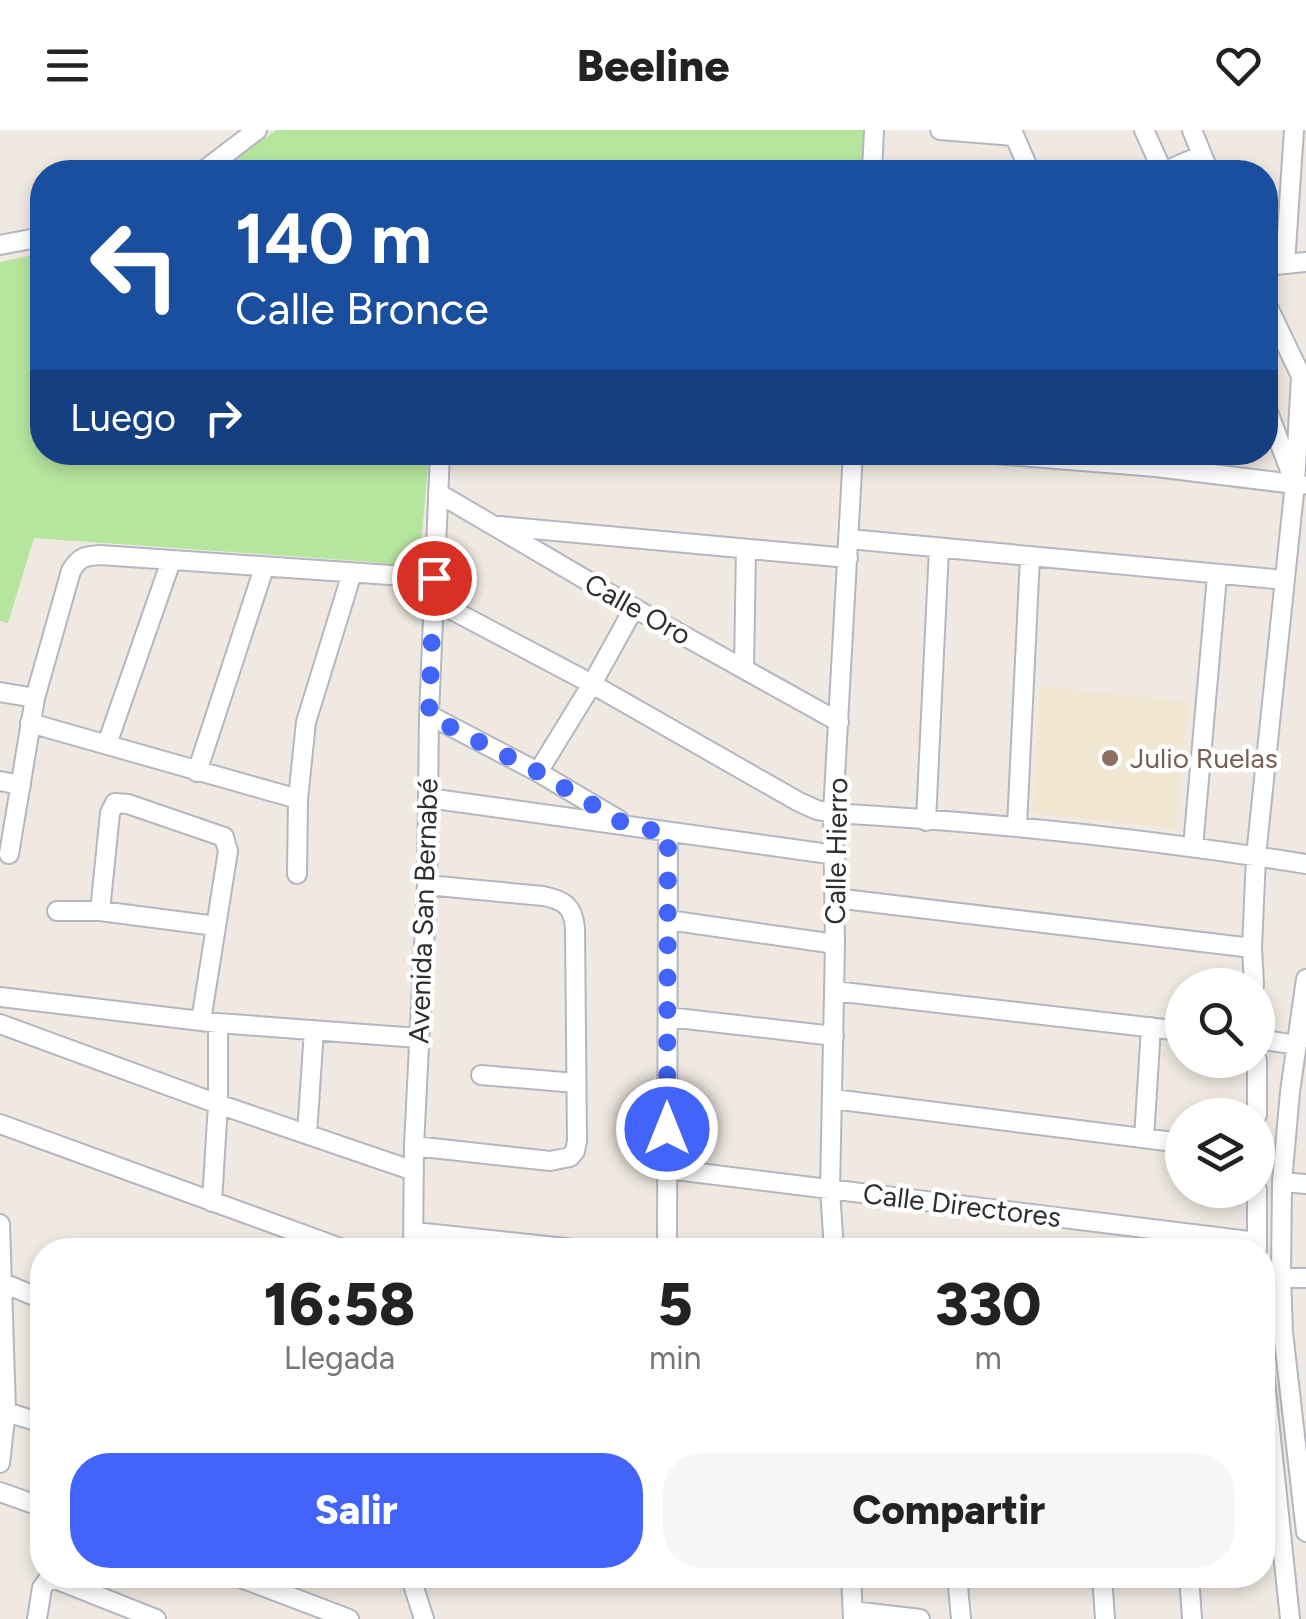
<!DOCTYPE html>
<html lang="es">
<head>
<meta charset="utf-8">
<style>
	body { margin:0; font-family:Figtree,sans-serif; background:#f6f6f6; color:#222; height:100vh; display:flex; flex-direction:column; font-size:38px; white-space:nowrap }
	* { box-sizing:border-box; margin:0 }
	p { font-size:32px; color:#767676 }
	.icon { flex:none; width:55px; height:55px; fill:none; stroke:currentColor; stroke-width:2; stroke-linecap:round; stroke-linejoin:round }
	.map { position:relative; flex:1; overflow:hidden }
	.drawer { position:absolute; left:30px; top:1108px; width:1245px; height:350px; display:flex; flex-direction:column; background:#fff; border-radius:40px; box-shadow:0 5px 15px #0003 }
	.drawer>* { flex:none }
	.top-card { position:absolute; left:30px; top:30px; width:1248px; height:305px; border-radius:40px; box-shadow:0 5px 15px #0003; background:#1a4fa0; color:#fff; overflow:hidden }
	.tools { position:absolute; left:1165px; top:838px; display:grid; gap:20px }
	.tools a { display:grid; place-items:center; width:110px; height:110px; border-radius:50%; background:#fff; box-shadow:0 5px 15px #0003; font-size:50px }
	.pin { position:absolute; display:grid; place-items:center; width:85px; height:85px; color:#fff; margin:-42px; border:5px solid #fff; border-radius:50%; box-shadow:0 2px 10px #0007 }
	.me { position:absolute; width:110px; margin:-55px; rotate:0deg; stroke-linejoin:round; filter:drop-shadow(0 0 8px #0008) }
	.turn { display:flex; align-items:center; gap:35px; height:210px; padding:0 40px; font-size:45px }
	.turn .icon { width:130px; height:130px; stroke-width:2.5 }
	.turn b { display:block; font-size:70px; line-height:85px }
	.then { display:flex; align-items:center; height:95px; padding:0 40px; background:#0003; gap:20px; font-size:38px }
	.eta { display:flex; justify-content:space-evenly; align-items:center; height:170px; text-align:center }
	.eta b { font-size:60px; font-weight:800; line-height:70px }
	.primary-button { display:flex; gap:20px; margin-top:auto; padding:20px 40px }
	.primary-button a { flex:1; height:115px; border-radius:40px; background:#4264fb; color:#fff; font-size:40px; font-weight:800; line-height:115px; text-align:center }
	.primary-button a+a { background:#f6f6f6; color:#222 }
	header { display:flex; justify-content:space-between; align-items:center; height:130px; padding:0 40px; background:#fff; font-size:45px; font-weight:800 }
	.map>svg:first-child { display:block }
</style>
</head>
<body>
<header><svg class="icon" aria-label="menu" viewBox="0 0 24 24"><path d="M4 6h16M4 12h16M4 18h16"/></svg>Beeline<svg class="icon" aria-label="heart" viewBox="0 0 24 24"><path d="M12 20l-8-8c-3-5 5-10 8-4 3-6 11-1 8 4z"/></svg></header>
<div class="map">
<svg width="1306" height="1489" viewBox="0 0 1306 1489">
	<rect width="100%" height="100%" fill="#efe9e1"/>
	<path fill="#f0e6d1" d="M 1040,556 L 1189,572 L 1175,699 L 1033,683 Z"/>
	<path fill="#b6e59e" d="M 277,0 L 870,0 L 867,42 L 213,42 Z
		M 42,123 L 42,322 L 429,323 L 419,439 L 373,432 L 34,408 L 8,493 L 0,491 L 0,132 Z"/>
	<g fill="none" stroke-linecap="round" stroke-linejoin="round">
		<g stroke="#b4b7c1" stroke-width="22">
			<path id="minor" d="M 940,0 L 1014,6
				M 1012,0 L 1030,42
				M 1144,0 L 1163,42 L 1202,25
				M 1192,0 L 1209,42
				M 202,42 L 257,0
				M 872,42 L 874,0
				M 0,115 L 42,107
				M 1285,134 L 1294,0
				M 1265,136 L 1306,132
				M 1265,274 L 1291,343
				M 970,322 L 1156,337 L 1302,355
				M 438,363 L 634,478 L 839,592
				M 500,396 L 848,428
				M 849,409 L 1285,450
				M 433,470 L 592,554 L 799,672 L 817,680 L 833,683 C 992,692 1149,709 1306,734
				M 744,538 L 746,419
				M 0,562 L 35,568
				M 429,585 L 538,642 L 619,690
				M 30,593 L 298,669
				M 107,614 L 171,431
				M 197,642 L 264,438
				M 538,642 L 592,554 L 634,478
				M 0,651 L 21,655
				M 428,668 L 836,725
				M 926,691 L 939,418
				M 1017,696 L 1030,427
				M 1193,717 L 1217,446
				M 9,724 L 35,568 L 71,441 C 79,427 85,426 100,425 L 434,448
				M 297,744 L 298,669 L 306,592 L 352,443
				M 835,768 L 1252,818
				M 57,781 L 100,781 L 216,796
				M 100,781 L 110,683 L 115,673 L 128,674 L 224,707 L 228,721 L 201,891
				M 668,790 L 835,814
				M 1306,849 L 1290,962 L 1282,1052 L 1281,1146 L 1283,1202 L 1306,1402
				M 1254,855 L 1252,818 L 1256,726 L 1295,353 L 1301,246 L 1265,171
				M 834,861 L 1182,901
				M 0,867 L 218,893 L 418,908
				M 668,887 L 834,906
				M 0,894 L 218,974 L 414,1041
				M 1258,909 L 1297,915
				M 481,945 L 576,953
				M 833,969 L 1182,1013
				M 1257,985 L 1257,930
				M 0,994 L 346,1120
				M 307,1004 L 314,900
				M 1144,1008 L 1151,897
				M 414,1016 L 550,1031 L 570,1027 L 575,1021 L 577,1011 L 575,798 C 573,776 564,770 543,766 L 427,755
				M 667,1039 L 1257,1112
				M 1282,1052 L 1306,1054
				M 1257,1060 L 1257,1119
				M 212,1072 L 218,974 L 218,893
				M 0,1094 L 6,1280 L 0,1333
				M 415,1102 L 584,1120
				M 413,1120 L 414,1016 L 427,755 L 429,585 L 440,322
				M 667,1120 L 668,703
				M 834,1120 L 830,1060 L 835,814 L 833,683 L 853,322
				M 1262,1146 L 1306,1148
				M 3,1153 L 42,1169
				M 1262,1200 L 1283,1202
				M 1262,1223 L 1290,1489
				M 0,1280 L 42,1293
				M 0,1362 L 42,1377
				M 233,1445 L 349,1489
				M 410,1445 L 424,1489
				M 851,1445 L 853,1489
				M 957,1445 L 961,1489
				M 1102,1445 L 1105,1489
				M 1189,1445 L 1192,1489
				M 853,1481 L 920,1489
				M 37,1489 L 42,1458 L 47,1451 L 55,1449 L 156,1489"/>
		</g>
		<use href="#minor" stroke="#fff" stroke-width="18"/>
	</g>
	<g fill="none" stroke-linecap="round" stroke-linejoin="round">
		<path stroke="#4264fb" stroke-width="18" stroke-dasharray="0 32.4" d="M 434,448 L 429,586 L 538,642 L 628,696 L 668,703 L 667,999"/>
	</g>
	<circle fill="#8d6e63" stroke="#fff" stroke-width="4" cx="1110" cy="628" r="10"/>
	<g text-anchor="middle" dominant-baseline="central" stroke-width="9" stroke-linejoin="round" paint-order="stroke">
		<g font-size="28" fill="#2e2e2e" stroke="#fff">
			<text transform="translate(638 479) rotate(29)">Calle Oro</text>
			<text transform="translate(836 721) rotate(-89)">Calle Hierro</text>
			<text transform="translate(423 781) rotate(-88)">Avenida San Bernabé</text>
			<text transform="translate(962 1075) rotate(7)">Calle Directores</text>
		</g>
		<g font-size="28" fill="#785e54" stroke="#fff" text-anchor="start">
			<text x="1130" y="628">Julio Ruelas</text>
		</g>
	</g>
</svg>
<div class="tools">
<a><svg class="icon" aria-label="search" viewBox="0 0 24 24"><circle cx="10" cy="10" r="6"/><path d="M15 15l6 6"/></svg></a>
<a><svg class="icon" aria-label="layers" viewBox="0 0 24 24"><path d="M12 4l9 5-9 5-9-5zM3 14l9 5 9-5"/></svg></a>
</div>
<div class="pin" style="left:434px;top:448px;background:#d93025"><svg class="icon" aria-label="arrive" viewBox="0 0 24 24"><path d="M6 21V4h12l-3 4 3 4H6"/></svg></div>
<svg class="me" style="left:667px;top:999px" viewBox="-20 -20 40 40"><circle r="17" fill="#4264fb" stroke="#fff" stroke-width="3"/><path d="M0-11L8 9 0 5-8 9z" fill="#fff"/></svg>
<div class="top-card">
<div class="turn"><svg class="icon" aria-label="left" viewBox="0 0 24 24"><path d="M17 20v-9H6M10 6l-5 5 5 5"/></svg><div><b>140 m</b>Calle Bronce</div></div>
<div class="then">Luego<svg class="icon" aria-label="right" viewBox="0 0 24 24"><path d="M7 20v-9h11M14 6l5 5-5 5"/></svg></div>
</div>
<section class="drawer">
<div class="eta">
<div><b>16:58</b><p>Llegada</p></div>
<div><b>5</b><p>min</p></div>
<div><b>330</b><p>m</p></div>
</div>
<div class="primary-button"><a>Salir</a><a>Compartir</a></div>
</section>
</div>
</body>
</html>
